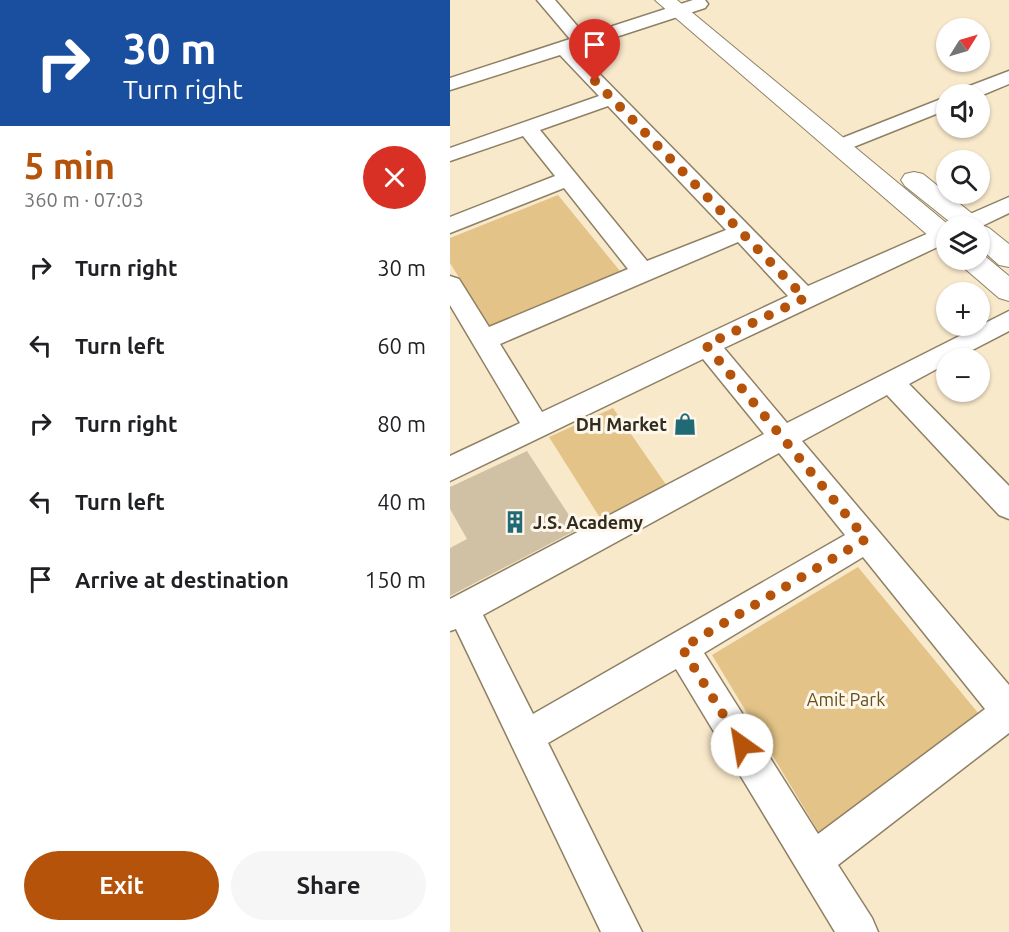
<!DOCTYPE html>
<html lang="en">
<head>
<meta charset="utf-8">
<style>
	body { margin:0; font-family:Ubuntu,sans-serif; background:#f6f6f6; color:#202124; height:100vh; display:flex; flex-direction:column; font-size:22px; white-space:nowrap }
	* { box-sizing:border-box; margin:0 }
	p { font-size:20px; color:#757577 }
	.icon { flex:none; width:33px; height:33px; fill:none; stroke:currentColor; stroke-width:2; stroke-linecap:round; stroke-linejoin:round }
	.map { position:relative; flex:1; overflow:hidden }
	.panel { display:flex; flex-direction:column; background:#fff; width:450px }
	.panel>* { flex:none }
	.banner { background:#1a4fa0; color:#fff; overflow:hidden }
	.needle { width:39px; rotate:53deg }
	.tools { position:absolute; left:486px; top:18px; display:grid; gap:12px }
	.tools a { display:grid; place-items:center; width:54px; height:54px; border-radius:50%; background:#fff; box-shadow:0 2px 4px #0004; font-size:30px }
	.pin { position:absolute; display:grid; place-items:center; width:51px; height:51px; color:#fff; margin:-62px -26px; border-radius:50% 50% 50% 0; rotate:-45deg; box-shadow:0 0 6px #0007 }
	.pin .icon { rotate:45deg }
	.me { position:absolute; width:66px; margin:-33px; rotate:328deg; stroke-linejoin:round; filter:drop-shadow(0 0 4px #0008) }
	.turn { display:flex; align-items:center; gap:21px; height:126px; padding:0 24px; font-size:27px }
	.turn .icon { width:78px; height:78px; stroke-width:2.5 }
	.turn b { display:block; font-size:42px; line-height:51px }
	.round { display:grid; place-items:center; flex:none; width:63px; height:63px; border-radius:32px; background:#f6f6f6 }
	.overview { display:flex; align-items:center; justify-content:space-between; height:102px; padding:0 24px }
	h1 { font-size:36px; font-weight:700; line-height:45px; color:#b45309 }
	.button { display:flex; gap:12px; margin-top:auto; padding:12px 24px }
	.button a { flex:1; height:69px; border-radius:36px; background:#b45309; color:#fff; font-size:24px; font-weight:700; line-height:69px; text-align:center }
	.button a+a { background:#f6f6f6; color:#202124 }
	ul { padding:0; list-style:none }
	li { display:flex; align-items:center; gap:18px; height:78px; padding:0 24px }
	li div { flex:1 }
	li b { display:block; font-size:22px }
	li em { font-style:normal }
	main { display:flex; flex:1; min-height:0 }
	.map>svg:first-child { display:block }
</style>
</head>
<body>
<main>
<section class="panel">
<div class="banner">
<div class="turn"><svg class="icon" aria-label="right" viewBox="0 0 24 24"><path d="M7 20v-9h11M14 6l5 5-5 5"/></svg><div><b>30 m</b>Turn right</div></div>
</div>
<div class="overview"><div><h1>5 min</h1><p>360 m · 07:03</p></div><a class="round" style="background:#d93025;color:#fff"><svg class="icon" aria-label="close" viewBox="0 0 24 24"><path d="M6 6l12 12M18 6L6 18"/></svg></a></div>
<ul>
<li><svg class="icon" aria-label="right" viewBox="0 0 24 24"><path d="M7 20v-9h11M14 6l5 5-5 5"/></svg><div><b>Turn right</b></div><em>30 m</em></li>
<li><svg class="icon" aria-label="left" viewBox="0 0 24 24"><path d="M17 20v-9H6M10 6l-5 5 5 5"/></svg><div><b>Turn left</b></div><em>60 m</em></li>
<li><svg class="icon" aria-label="right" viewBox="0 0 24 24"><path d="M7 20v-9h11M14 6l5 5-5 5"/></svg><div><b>Turn right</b></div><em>80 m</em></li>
<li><svg class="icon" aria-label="left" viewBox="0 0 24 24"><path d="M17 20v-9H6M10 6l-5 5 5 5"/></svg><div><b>Turn left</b></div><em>40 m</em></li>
<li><svg class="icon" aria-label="arrive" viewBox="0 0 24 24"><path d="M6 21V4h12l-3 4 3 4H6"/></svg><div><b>Arrive at destination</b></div><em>150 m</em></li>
</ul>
<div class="button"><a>Exit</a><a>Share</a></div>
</section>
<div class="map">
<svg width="559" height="932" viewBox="0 0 559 932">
	<rect width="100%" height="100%" fill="#f9e9cb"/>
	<path fill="#e3c387" d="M 108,195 L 170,271 L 40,328 L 0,263 L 0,238 Z
		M 163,408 L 217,486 L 152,521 L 99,437 Z
		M 408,567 L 533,719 L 374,841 L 262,655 Z"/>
	<path fill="#d1c1a4" d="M 77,451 L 128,529 L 0,596 L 0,548 L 17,539 L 0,509 L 0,487 Z"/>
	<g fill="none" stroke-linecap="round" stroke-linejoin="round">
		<g stroke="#8e8064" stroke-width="3">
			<path id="minor" d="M 87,0 L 105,0 L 135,35 L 243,0 L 255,0 L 258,4 L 255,8 L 126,50 L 358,286 L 488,229 L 496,226 L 497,226 L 496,243 L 274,348 L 337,423 L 559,311 L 559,331 L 507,358 L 496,358 L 496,364 L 459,384 L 559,486 L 559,519 L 549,515 L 437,395 L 352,441 L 559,685 L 559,733 L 388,865 L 422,918 L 428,932 L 385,932 L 226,669 L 98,743 L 192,932 L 151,932 L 6,629 L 0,631 L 0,599 L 314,434 L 253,359 L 0,481 L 0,456 L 70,423 L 0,305 L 0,276 L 9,279 L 39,327 L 178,269 L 114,188 L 0,233 L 0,217 L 105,176 L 73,136 L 0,161 L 0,148 L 149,96 L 110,55 L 0,90 L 0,78 L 120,39 ZM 158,106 L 276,230 L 197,261 L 90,130 ZM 288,242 L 338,296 L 92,412 L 50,344 ZM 329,453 L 395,535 L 83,714 L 33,615 ZM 413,557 L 535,709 L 368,834 L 254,653 Z
				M 559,71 L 559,84 L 530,96 L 506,94 L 509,90 Z
				M 496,97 L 496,110 L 396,150 L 389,152 L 382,150 L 379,146 L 382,142 Z
				M 559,197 L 559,213 L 530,227 L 501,226 L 504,221 Z"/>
		</g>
		<g stroke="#8e8064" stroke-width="2">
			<path id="tertiary" d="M 205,0 L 227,0 L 500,226 L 496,226 L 496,246 L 487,243 Z
				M 464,172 L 473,174 L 530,220 L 534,226 L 539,228 L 559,244 L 559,267 L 549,265 L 530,248 L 530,226 L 505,226 L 455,186 L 451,180 L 455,174 Z
				M 530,252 L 559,276 L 559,301 L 549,298 L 513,267 L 509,260 L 530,260 Z"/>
		</g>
		<use href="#minor" fill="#fff" fill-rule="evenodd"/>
		<use href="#tertiary" fill="#fff" fill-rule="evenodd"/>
	</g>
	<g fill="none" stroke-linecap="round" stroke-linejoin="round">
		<path stroke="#b45309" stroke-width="10" stroke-dasharray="0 18" d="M 145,81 L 355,298 L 256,345 L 416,539 L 232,648 L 292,745"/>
	</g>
	<defs>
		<g id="shop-bare" transform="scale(1.8)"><path d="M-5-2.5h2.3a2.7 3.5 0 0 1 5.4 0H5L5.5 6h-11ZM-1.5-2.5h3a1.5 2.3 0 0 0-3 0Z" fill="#206a75" stroke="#fef7eb" stroke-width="2.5" paint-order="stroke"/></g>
		<g id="building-bare" transform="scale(1.8)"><path d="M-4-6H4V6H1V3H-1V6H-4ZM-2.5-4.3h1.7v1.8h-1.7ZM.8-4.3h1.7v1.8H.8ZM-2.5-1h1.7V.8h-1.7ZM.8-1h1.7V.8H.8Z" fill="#206a75" stroke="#fef7eb" stroke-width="2.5" paint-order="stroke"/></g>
	</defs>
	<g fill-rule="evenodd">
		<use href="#shop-bare" x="235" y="424"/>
		<use href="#building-bare" x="65" y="522"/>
	</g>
	<g text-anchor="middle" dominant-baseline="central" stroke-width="6" stroke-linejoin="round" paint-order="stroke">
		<g font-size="18" font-weight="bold" fill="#322c20" stroke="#fef7eb" text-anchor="end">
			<text x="217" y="424">DH Market</text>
			<text x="83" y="522" text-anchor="start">J.S. Academy</text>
		</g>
		<g font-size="18" fill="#684f1a" stroke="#fef7eb">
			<text x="396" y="699">Amit Park</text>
		</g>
	</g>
</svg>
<div class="tools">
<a><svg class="needle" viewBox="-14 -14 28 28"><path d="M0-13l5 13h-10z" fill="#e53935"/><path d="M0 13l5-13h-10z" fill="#757577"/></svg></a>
<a><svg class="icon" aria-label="sound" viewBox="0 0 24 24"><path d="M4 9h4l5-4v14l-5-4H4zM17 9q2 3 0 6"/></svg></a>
<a><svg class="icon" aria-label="search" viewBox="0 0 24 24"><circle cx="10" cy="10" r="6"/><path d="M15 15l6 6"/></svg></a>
<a><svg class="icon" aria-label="layers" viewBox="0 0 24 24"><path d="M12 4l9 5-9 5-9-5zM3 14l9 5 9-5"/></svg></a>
<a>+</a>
<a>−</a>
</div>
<div class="pin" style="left:145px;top:81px;background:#d93025"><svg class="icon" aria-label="arrive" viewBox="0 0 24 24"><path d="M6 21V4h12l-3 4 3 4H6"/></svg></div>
<svg class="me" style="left:292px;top:745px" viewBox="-20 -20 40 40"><circle r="19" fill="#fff"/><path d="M0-13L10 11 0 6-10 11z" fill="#b45309"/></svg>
</div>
</main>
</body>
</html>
